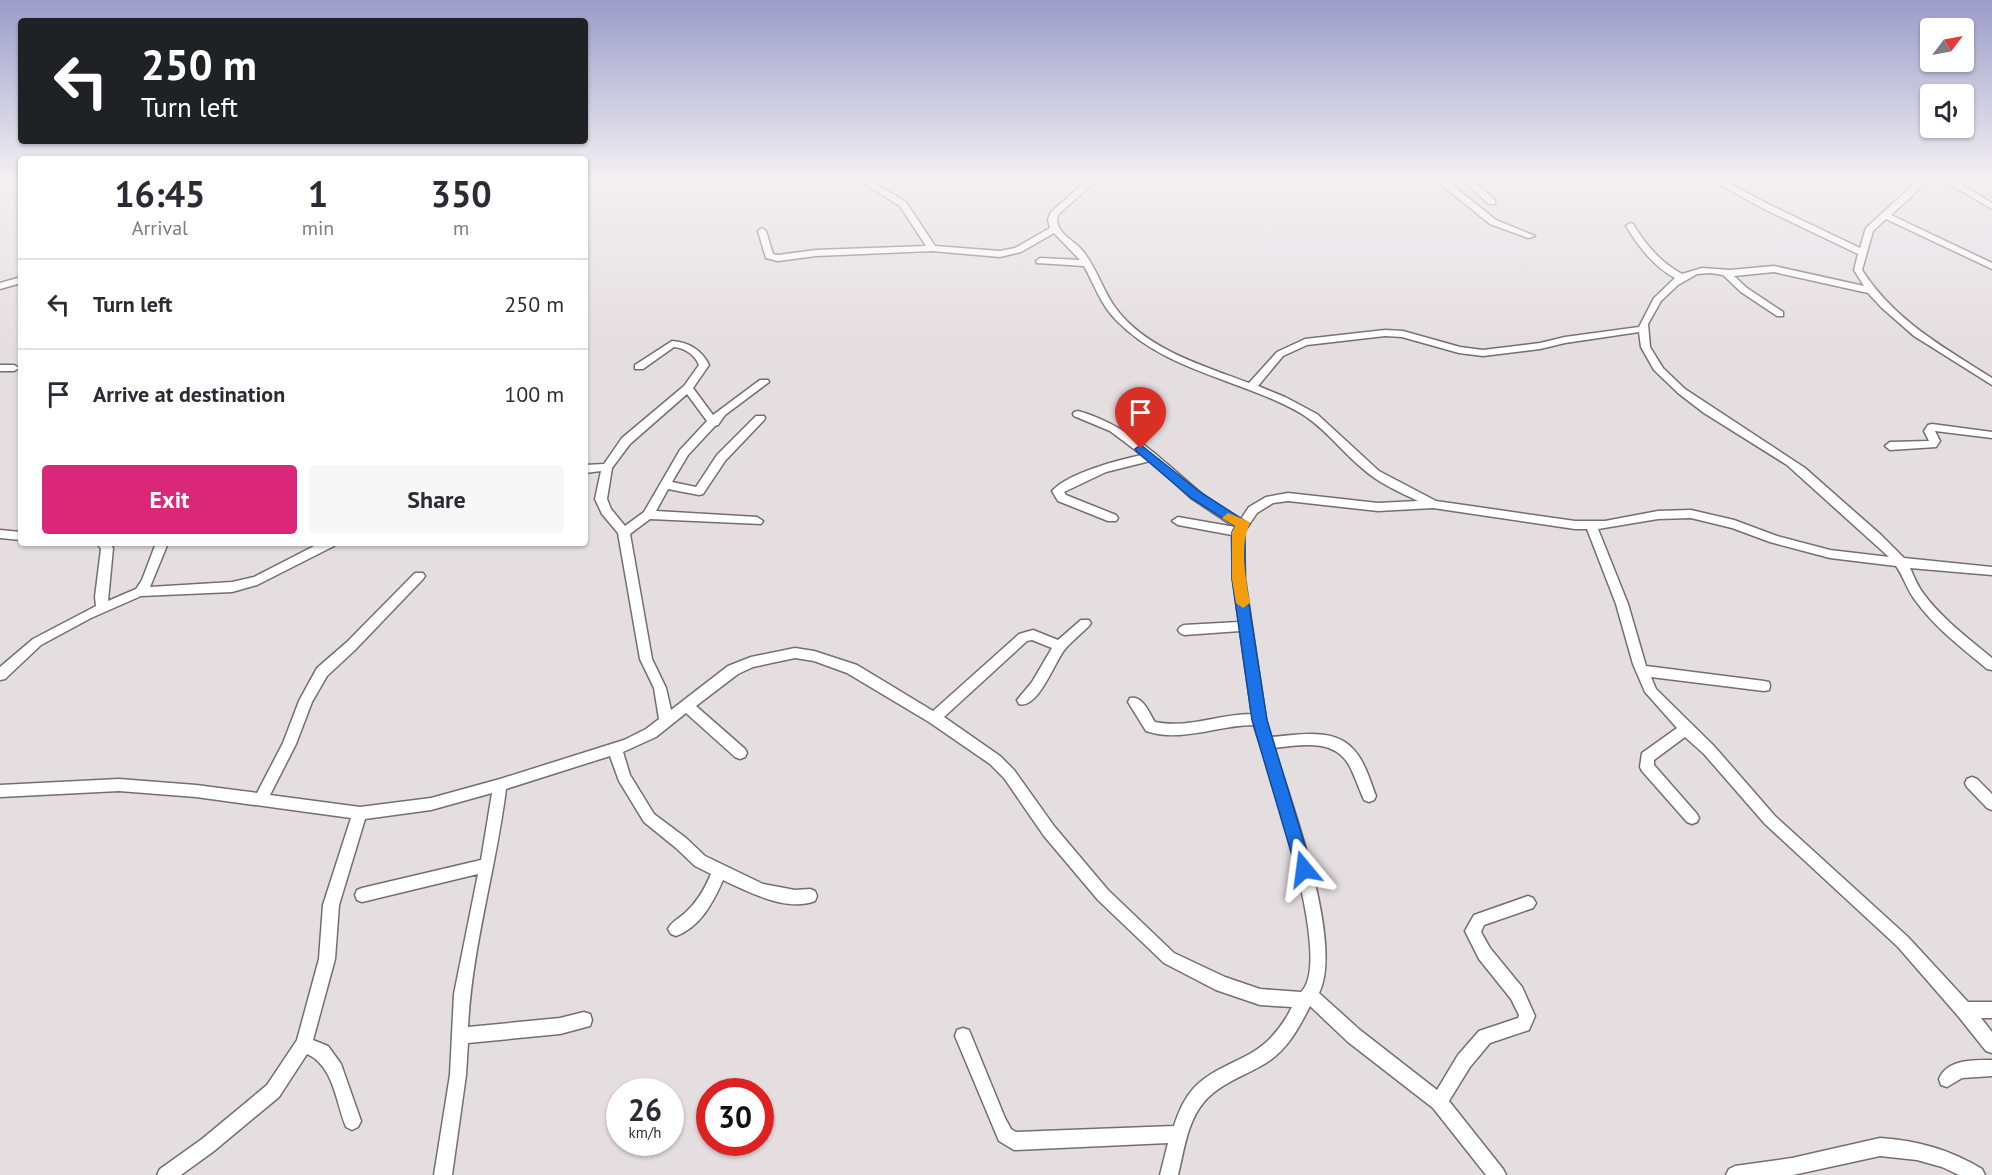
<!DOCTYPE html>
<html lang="en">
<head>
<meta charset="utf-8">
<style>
	body { margin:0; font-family:"PT Sans",sans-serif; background:#f7f7f7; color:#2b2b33; height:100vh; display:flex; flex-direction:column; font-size:22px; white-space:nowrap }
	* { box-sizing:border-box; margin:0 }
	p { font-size:20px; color:#7c7c81 }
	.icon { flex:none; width:33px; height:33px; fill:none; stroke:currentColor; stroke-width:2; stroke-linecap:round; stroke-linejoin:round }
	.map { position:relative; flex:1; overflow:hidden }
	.sheet { position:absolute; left:18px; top:156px; width:570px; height:390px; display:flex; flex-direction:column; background:#fff; border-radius:6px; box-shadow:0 2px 4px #0004 }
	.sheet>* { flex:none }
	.guide { position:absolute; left:18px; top:18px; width:570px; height:126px; border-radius:6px; box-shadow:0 2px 4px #0004; background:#202124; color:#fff; overflow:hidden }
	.needle { width:39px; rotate:58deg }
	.tools { position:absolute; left:1920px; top:18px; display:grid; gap:12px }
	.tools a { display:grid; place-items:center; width:54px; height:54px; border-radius:6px; background:#fff; box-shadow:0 2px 4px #0004; font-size:30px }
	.speed { position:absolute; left:606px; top:1078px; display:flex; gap:12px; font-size:30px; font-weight:700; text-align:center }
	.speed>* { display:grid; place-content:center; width:78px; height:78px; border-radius:50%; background:#fff; box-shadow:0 2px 4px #0004; line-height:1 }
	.speed small { font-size:15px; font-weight:400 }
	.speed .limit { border:9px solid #d22; background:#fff; color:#111 }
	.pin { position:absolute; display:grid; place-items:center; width:51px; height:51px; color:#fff; margin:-62px -26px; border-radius:50% 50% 50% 0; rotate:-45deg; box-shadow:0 0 6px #0007 }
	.pin .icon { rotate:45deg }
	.me { position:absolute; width:66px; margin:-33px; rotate:344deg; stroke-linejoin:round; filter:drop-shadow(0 0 4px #0008) }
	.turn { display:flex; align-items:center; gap:21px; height:126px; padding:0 24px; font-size:27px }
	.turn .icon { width:78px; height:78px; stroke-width:2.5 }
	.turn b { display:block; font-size:42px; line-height:51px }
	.eta { display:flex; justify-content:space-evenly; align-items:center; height:102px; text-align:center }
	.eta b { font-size:36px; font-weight:700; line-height:42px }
	.primary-button { display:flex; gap:12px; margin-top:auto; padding:12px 24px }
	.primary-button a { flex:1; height:69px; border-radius:6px; background:#db2777; color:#fff; font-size:24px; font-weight:700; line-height:69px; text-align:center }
	.primary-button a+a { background:#f7f7f7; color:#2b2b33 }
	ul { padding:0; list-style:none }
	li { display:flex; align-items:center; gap:18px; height:90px; padding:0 24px; border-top:2px solid #e1e1e2 }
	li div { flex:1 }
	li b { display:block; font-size:22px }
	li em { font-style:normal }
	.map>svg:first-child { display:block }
</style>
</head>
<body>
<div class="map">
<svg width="1992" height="1175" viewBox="0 0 1992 1175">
	<rect width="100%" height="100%" fill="#e5dee1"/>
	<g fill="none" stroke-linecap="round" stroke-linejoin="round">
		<g stroke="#746e71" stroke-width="3">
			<path id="minor" d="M 812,177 L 820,177 L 820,180 L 813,182 Z
				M 854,177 L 864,177 L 906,202 L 935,246 L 1000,251 L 1015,248 L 1050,228 L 1048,220 L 1051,212 L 1091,177 L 1100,177 L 1058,215 C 1053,232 1073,239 1082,250 C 1097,268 1103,292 1117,310 C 1148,350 1204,366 1249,383 L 1277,352 L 1305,339 L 1385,330 L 1403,331 L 1460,347 L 1483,350 L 1540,343 L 1565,337 L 1639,327 L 1654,298 L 1675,278 C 1653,266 1639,247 1626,226 L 1630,223 L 1633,224 C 1646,245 1660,262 1682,274 L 1702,268 L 1730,270 L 1774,266 L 1864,286 L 1854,270 L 1858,254 L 1764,209 L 1706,177 L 1717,177 L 1770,205 L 1860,248 L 1866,228 L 1913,185 L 1893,177 L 1906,177 L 1916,181 L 1919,177 L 1928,177 L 1913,195 L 1891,215 L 1992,263 L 1992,269 L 1886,219 L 1873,231 L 1862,270 C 1894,320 1943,347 1992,378 L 1992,385 L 1914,336 L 1881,307 L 1868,293 L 1774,272 L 1734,276 L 1747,288 L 1783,312 L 1783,316 L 1777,316 L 1741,292 L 1723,275 L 1711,273 L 1697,274 L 1678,285 L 1661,301 L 1648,324 L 1650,347 L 1663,368 L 1685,389 L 1805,468 L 1881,535 L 1904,558 L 1992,567 L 1992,575 L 1910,568 C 1914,576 1917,585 1923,593 C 1941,618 1968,638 1992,658 L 1992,670 L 1987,669 C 1962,648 1934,627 1915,600 C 1907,590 1904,577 1896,566 L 1830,558 L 1770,542 L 1732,528 L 1691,518 L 1658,519 L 1598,529 L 1628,604 L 1646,666 L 1764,681 L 1769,682 L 1770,686 L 1769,690 L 1764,691 L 1651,677 L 1656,689 L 1714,746 L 1775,816 L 1908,937 L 1968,1002 L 1992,1002 L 1992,1018 L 1981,1018 L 1992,1032 L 1992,1053 L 1986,1051 L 1958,1016 L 1898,947 L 1765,824 L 1704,754 L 1685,737 L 1654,760 L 1654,765 L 1697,814 L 1699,818 L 1697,822 L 1692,824 L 1687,822 L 1642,771 L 1640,767 L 1642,753 L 1677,728 L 1645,692 L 1633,664 L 1616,604 L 1587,529 L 1575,529 L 1433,508 L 1378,511 L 1288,501 L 1273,503 L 1257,513 L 1244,532 L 1245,579 L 1266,720 L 1271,737 C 1297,735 1334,727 1353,749 C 1365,761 1370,781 1376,796 L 1374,800 L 1369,802 L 1364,800 C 1359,789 1355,776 1349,765 C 1334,738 1300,745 1274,748 C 1291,802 1344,943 1319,993 L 1360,1030 L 1437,1090 L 1458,1055 L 1479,1031 L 1518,1018 L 1519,1015 L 1511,999 L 1479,959 L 1465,931 L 1474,915 L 1528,896 L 1533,898 L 1536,903 L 1533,908 L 1484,925 L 1481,932 L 1490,948 L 1522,987 L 1535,1016 L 1529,1030 L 1490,1043 L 1470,1067 L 1449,1101 L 1503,1169 L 1506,1175 L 1486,1175 L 1433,1108 L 1348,1042 L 1310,1006 C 1299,1028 1287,1050 1266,1063 C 1245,1076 1220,1083 1204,1102 C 1187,1122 1184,1151 1178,1175 L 1160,1175 L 1168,1143 L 1014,1150 L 999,1141 L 955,1036 L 957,1030 L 963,1028 L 969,1030 L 1005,1118 L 1011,1129 L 1016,1132 L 1174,1126 C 1178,1113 1184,1099 1193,1089 C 1209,1071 1233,1064 1253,1052 C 1271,1041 1283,1025 1292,1007 L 1260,1005 L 1216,990 L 1164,963 L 1098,900 L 1044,836 L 1004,778 L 990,764 L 929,722 L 847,673 L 814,661 L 795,658 L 753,667 L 738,674 L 696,706 L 745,749 L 747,753 L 745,757 L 740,759 L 735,757 L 686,713 L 656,737 L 623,752 L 630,775 L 654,814 L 686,838 L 705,856 L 763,884 L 795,890 L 810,889 L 815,891 L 817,896 L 815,901 C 786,912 749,892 723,880 C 713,903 700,927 676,936 L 671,934 L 668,929 C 672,921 680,918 686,912 C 698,901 705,888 711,874 L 695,866 L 676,848 L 644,822 L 619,781 L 610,756 L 506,789 C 496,869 472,947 468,1027 L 560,1018 L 584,1012 L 590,1014 L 592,1020 L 590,1026 L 560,1034 L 468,1043 L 466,1075 L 452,1175 L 434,1175 L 450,1075 L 454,994 L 478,874 L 362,902 L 357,900 L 355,895 L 357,890 L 362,888 L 481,860 L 492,793 L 431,810 L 365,819 L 339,905 L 335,959 L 313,1040 L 328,1046 L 341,1064 L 361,1121 L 358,1127 L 352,1130 L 346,1127 C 336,1103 334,1066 307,1054 L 279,1097 L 214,1151 L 181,1175 L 157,1175 L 160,1169 L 202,1139 L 267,1085 L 297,1040 L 319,959 L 323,905 L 351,818 L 196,797 L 119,791 L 0,797 L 0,785 L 119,779 L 196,785 L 257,793 L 283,743 L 299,701 L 317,668 L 347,642 L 415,573 L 423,573 L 425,576 L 423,579 L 355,650 L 327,676 L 312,702 L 296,744 L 270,795 L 360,807 L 431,798 L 500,779 L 624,740 L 646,729 L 659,719 L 654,688 L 640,659 L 618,533 L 602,514 L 595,499 L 601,471 L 585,473 L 585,465 L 604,464 L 622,438 L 684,386 L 699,365 C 695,355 685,348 674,347 L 643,369 L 635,369 L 635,365 L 672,341 C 688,342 702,350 709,365 L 693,388 L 713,415 L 760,380 L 768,380 L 769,382 L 725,415 L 718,425 L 715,426 L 688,455 L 672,482 L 696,487 L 717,455 L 756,416 L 764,416 L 765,418 L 764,420 L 725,461 L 703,494 L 699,495 L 668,489 L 656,511 L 757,517 L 763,521 L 761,524 L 650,519 L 630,534 L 652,659 L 666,688 L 671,710 L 728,666 L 751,657 L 795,648 L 814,651 L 857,665 L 933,711 L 1019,634 L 1033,630 L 1058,640 L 1081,620 L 1089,620 L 1091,623 L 1089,626 C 1081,634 1072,641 1065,649 C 1055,661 1038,710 1019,704 L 1017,700 L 1032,682 L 1052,648 L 1032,640 L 1027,641 L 944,717 L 1000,756 L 1014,770 L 1054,826 L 1108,890 L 1174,953 L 1225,977 L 1260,989 L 1301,992 C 1335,961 1267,768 1254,725 C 1218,725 1182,743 1146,731 L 1128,702 L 1130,698 C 1143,695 1149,713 1155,722 C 1188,729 1219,714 1252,714 L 1240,631 L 1184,635 L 1180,633 L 1178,630 L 1180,627 L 1184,625 L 1239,622 L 1233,579 L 1232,535 L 1178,525 L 1172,521 L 1178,517 L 1235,527 L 1236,526 L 1230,524 L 1191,498 L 1150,461 L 1106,472 L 1064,492 L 1066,495 L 1116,515 L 1118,518 L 1116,521 L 1108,521 L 1058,501 L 1052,491 C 1068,473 1118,460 1142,455 L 1110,431 L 1074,416 L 1073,414 L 1074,412 L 1078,411 C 1111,420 1140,440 1166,463 C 1190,483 1212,506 1241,519 L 1249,507 L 1266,497 L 1288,493 L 1378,503 L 1418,501 C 1399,492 1379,483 1363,469 C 1342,452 1326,429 1302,414 C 1242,379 1166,372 1116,320 C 1101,305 1094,284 1084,266 L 1037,263 L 1036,261 L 1040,258 L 1080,260 L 1054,233 L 1021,252 L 1000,257 L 932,251 L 816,256 L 778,261 L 766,258 L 758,231 L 762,228 L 766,231 L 773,254 L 778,255 L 816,250 L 926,246 L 900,206 ZM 1639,332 L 1641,347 L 1654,370 L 1678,393 L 1704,413 L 1787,465 L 1889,557 L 1830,550 L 1777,536 L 1734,520 L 1691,510 L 1658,511 L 1605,521 L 1575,521 L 1436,501 L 1379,471 L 1317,414 L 1285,397 L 1258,386 L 1283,356 L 1307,345 L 1385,336 L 1402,337 L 1459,353 L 1483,356 L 1540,349 L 1565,343 ZM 687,394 L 707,421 L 680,450 L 644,512 L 625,526 L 611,509 L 607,499 L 612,468 L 630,444 Z
				M 1432,177 L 1442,177 L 1496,220 L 1535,236 L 1528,238 L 1490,224 Z
				M 1459,177 L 1468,177 L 1495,200 L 1495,204 L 1489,204 Z
				M 1938,177 L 1949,177 L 1992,203 L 1992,209 Z
				M 21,277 L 21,283 L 0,289 L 0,283 Z
				M 0,365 L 14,365 L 19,368 L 14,371 L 0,371 Z
				M 1932,424 L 1992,432 L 1992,438 L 1935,431 L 1940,441 L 1936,447 L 1890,450 L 1885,446 L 1890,442 L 1929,441 L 1924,431 L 1928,425 Z
				M 0,530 L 21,532 L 21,540 L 0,538 Z
				M 97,543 L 109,543 L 113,548 L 108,601 L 136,589 L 142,580 L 156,543 L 168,543 L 150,587 L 232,582 L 254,577 L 320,543 L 336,543 L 334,546 L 257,585 L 232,592 L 141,596 L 91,618 L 41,645 L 5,679 L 0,680 L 0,667 L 33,639 L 96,606 L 95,597 L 101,549 Z
				M 1972,777 L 1977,779 L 1992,794 L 1992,810 L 1987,808 L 1967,787 L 1965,783 L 1967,779 Z
				M 1992,1060 L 1992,1076 L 1962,1078 L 1947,1087 L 1941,1085 L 1939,1079 C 1947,1059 1974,1060 1992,1060 Z
				M 1880,1138 C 1916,1140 1951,1150 1982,1169 L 1985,1175 L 1959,1175 L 1942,1167 L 1917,1160 L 1880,1156 L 1793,1175 L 1726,1175 L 1729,1169 L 1735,1166 L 1792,1158 Z"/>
		</g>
		<use href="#minor" fill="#fff" fill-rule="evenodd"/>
	</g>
	<linearGradient id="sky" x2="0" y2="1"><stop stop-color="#9b9cc9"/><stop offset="0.52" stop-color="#f3f0f2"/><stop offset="1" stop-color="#f3f0f2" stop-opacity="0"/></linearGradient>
	<rect width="1992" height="342" fill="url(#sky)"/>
	<path fill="#1a73e8" stroke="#114b97" stroke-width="1.5" d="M 1141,445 L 1200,492 L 1250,524 L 1245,532 L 1245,579 L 1267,720 L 1312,869 L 1310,874 L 1304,877 L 1298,874 L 1296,869 L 1252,720 L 1232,579 L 1232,532 L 1235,526 L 1191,498 L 1137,452 L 1135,449 Z"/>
	<path fill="#f59e0b" d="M 1228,513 L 1248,521 L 1250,524 C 1239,543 1246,582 1250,603 L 1243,608 L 1236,603 L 1232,579 L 1232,532 L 1235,526 L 1222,518 Z"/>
</svg>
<div class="tools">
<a><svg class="needle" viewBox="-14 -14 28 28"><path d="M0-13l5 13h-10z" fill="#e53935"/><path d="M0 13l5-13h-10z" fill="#7c7c81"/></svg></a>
<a><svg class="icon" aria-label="sound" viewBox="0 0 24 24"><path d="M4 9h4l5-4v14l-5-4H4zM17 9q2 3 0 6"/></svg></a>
</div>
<div class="speed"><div>26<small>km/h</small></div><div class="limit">30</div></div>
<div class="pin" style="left:1141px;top:449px;background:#d93025"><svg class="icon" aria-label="arrive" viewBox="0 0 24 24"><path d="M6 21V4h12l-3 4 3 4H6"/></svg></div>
<svg class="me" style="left:1304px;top:869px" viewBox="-20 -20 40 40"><path d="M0-17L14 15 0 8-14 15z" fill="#1a73e8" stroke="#fff" stroke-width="4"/></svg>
<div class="guide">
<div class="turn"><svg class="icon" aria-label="left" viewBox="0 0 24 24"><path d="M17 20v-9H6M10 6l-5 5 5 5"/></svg><div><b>250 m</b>Turn left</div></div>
</div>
<section class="sheet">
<div class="eta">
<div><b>16:45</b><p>Arrival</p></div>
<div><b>1</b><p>min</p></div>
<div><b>350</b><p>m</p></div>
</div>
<ul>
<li><svg class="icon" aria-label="left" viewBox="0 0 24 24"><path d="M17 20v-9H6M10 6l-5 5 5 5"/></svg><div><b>Turn left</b></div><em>250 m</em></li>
<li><svg class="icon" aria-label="arrive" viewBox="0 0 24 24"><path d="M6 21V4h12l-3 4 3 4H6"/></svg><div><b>Arrive at destination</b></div><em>100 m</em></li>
</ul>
<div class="primary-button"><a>Exit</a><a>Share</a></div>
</section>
</div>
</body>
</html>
